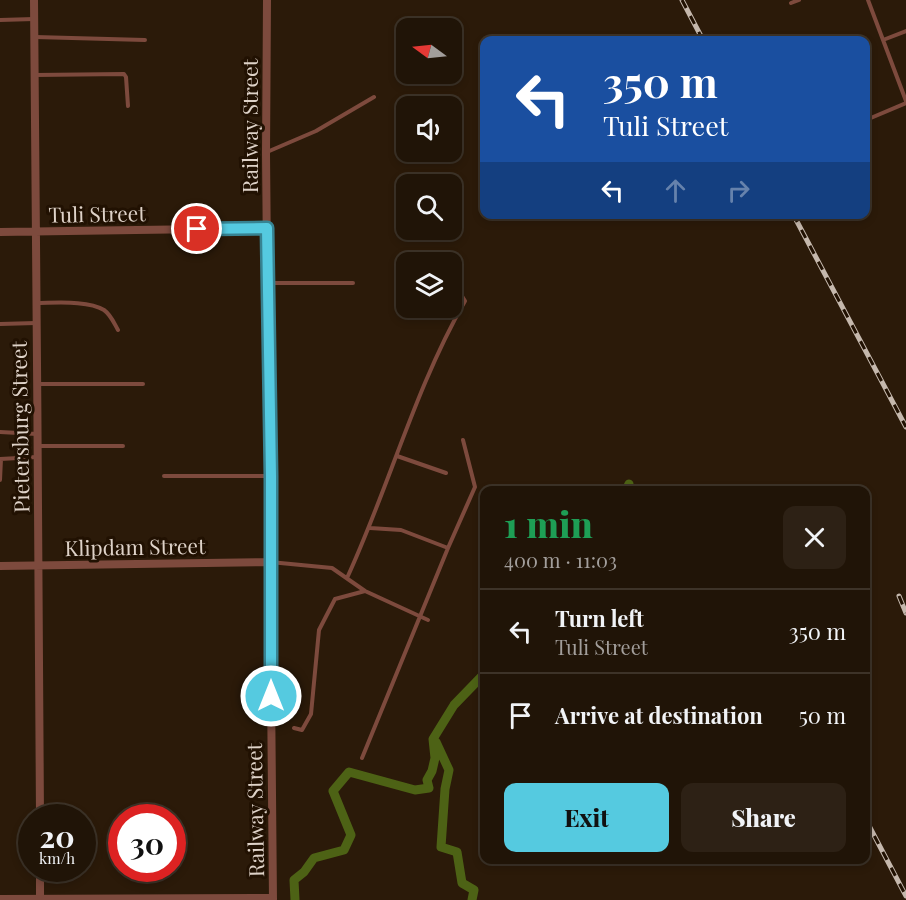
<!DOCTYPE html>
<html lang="en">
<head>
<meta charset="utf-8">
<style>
	body { margin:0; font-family:"Playfair Display",serif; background:#2d2115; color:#f1f3f6; height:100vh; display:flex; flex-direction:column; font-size:22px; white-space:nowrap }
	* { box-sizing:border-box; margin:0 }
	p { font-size:20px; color:#a29e9b }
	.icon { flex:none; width:33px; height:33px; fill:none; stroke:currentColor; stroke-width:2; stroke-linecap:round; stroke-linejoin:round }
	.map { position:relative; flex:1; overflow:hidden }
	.details { position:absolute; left:480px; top:486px; width:390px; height:378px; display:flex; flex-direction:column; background:#201407; border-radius:12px; box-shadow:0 3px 9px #0003,0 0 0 2px #3d3328 }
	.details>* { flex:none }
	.guide { position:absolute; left:480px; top:36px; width:390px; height:183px; border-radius:12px; box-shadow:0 3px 9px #0003,0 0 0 2px #3d3328; background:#1a4fa0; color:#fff; overflow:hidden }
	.needle { width:39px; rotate:285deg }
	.buttons { position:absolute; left:396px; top:18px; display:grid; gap:12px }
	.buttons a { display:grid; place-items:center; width:66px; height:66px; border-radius:12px; background:#201407; box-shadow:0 3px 9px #0003,0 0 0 2px #3d3328; font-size:30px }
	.speed { position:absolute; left:18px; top:804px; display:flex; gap:12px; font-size:30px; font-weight:700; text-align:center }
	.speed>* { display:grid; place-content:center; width:78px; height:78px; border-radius:50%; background:#201407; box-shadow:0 3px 9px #0003,0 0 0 2px #3d3328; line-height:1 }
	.speed small { font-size:15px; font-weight:400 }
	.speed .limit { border:9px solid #d22; background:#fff; color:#111 }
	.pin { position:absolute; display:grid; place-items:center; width:51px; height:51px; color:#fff; margin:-26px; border:3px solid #fff; border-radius:50%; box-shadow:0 2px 6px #0007 }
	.me { position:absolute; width:66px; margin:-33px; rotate:0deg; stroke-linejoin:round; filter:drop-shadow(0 0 4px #0008) }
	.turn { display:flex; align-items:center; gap:21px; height:126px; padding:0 24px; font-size:27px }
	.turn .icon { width:78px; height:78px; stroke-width:2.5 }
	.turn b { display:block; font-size:42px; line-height:51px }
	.lanes { display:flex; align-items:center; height:57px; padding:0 24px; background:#0003; justify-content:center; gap:30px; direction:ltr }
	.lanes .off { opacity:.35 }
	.round { display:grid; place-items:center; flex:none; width:63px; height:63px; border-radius:12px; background:#2d2115 }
	.head { display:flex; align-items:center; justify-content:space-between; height:102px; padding:0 24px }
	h1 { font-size:36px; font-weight:800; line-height:45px; color:#1e9e55 }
	.action { display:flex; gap:12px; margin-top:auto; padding:12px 24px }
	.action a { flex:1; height:69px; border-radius:12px; background:#55cae0; color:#111; font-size:24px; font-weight:800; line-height:69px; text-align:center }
	.action a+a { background:#2d2115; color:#f1f3f6 }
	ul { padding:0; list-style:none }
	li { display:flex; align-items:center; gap:18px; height:84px; padding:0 24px; border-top:2px solid #3d3328 }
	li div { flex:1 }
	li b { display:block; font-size:22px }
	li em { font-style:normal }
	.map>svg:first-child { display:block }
</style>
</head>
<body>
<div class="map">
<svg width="906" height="900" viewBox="0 0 906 900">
	<rect width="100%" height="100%" fill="#2b1a09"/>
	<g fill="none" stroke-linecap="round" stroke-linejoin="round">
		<path stroke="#4d6215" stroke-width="9" d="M 626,490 L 629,484
			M 436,742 L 449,770 L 445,789 L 441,847 L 457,852 L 462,883 L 474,890 L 472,900
			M 295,900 L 294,880 L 304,872 L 314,858 L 344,850 L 351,835 L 333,791 L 349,772 L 415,790 L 429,788 L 427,780 L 432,771 L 435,758 L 433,739 L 454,705 L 484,674"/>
		<path stroke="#7d4a3d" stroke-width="4" d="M 868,0 L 906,101
			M 791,3 L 799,0
			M 0,20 L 34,19
			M 35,37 L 145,40
			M 883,40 L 906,31
			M 35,75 L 124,74 L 126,77 L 128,106
			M 866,120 L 906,103
			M 267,152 L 316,131 L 374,97
			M 268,283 L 353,283
			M 36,303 C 55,303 88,300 104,310 C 111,315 114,323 118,330
			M 0,324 L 36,323
			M 37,384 L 143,384
			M 0,432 L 37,434
			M 37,446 L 123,446
			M 397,456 L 446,473
			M 0,459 L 37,457
			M 164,476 L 270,476
			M 0,480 L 1,459
			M 370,528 L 401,530 L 448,548
			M 270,562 L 332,568 L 365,591 L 428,620
			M 347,578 C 389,487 415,388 465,301 L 452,280
			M 294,728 L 302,730 L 311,714 L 319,630 L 335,599 L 365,591
			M 362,758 L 448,548 L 475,487 L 463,440"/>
		<path stroke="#7d4a3d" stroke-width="8" d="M 34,0 C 35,273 40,545 40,818
			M 267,0 L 266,153 L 273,900
			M 0,232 L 267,228
			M 0,566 L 270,562
			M 40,868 L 40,900
			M 0,899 L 273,898"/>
		<g stroke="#c5b8ad" stroke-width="5">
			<path id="rail" d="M 682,0 L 703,40
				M 793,214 L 906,427
				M 899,596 L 906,613
				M 866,820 L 906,896"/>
		</g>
		<use href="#rail" stroke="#211102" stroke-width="3" stroke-dasharray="9" stroke-linecap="butt"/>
	</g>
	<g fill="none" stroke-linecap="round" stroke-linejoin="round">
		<g stroke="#378392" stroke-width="15">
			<path id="route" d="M 197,229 L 267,228 L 271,476 L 271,696"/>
		</g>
		<use href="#route" stroke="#55cae0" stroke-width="10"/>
	</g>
	<g text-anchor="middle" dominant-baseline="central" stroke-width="6" stroke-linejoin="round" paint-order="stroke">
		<g font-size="21" fill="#ded2c8" stroke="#211102">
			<text transform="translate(249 126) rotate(-90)">Railway Street</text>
			<text transform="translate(97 213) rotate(-1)">Tuli Street</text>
			<text transform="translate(19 427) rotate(-91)">Pietersburg Street</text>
			<text transform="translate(135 546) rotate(-1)">Klipdam Street</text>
			<text transform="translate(254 810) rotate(-91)">Railway Street</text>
		</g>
	</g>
</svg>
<div class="buttons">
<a><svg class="needle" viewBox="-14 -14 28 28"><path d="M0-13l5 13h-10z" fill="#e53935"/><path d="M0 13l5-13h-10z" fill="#a29e9b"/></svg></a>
<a><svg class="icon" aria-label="sound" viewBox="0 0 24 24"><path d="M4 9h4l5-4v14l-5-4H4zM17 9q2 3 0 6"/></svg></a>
<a><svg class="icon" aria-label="search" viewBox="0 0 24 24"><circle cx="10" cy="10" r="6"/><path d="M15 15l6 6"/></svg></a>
<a><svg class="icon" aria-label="layers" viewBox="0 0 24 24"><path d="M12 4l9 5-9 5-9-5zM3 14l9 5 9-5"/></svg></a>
</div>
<div class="speed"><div>20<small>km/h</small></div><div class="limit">30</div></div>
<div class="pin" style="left:197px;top:229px;background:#d93025"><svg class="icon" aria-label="arrive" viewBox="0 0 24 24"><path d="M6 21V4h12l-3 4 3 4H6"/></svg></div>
<svg class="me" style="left:271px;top:696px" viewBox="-20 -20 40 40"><circle r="17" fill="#55cae0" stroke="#fff" stroke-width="3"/><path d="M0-11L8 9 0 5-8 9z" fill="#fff"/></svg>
<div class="guide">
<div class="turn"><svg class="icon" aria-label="left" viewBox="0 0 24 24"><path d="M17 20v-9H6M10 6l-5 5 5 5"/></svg><div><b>350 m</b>Tuli Street</div></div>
<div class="lanes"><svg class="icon" aria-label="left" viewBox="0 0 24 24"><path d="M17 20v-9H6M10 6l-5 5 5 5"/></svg><svg class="icon off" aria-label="ahead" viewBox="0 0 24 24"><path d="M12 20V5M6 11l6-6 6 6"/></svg><svg class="icon off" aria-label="right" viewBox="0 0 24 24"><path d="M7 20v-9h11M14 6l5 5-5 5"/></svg></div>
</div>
<section class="details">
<div class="head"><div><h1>1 min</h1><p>400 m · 11:03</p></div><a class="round"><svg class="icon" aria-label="close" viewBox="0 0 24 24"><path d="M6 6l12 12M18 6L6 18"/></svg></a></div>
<ul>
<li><svg class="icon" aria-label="left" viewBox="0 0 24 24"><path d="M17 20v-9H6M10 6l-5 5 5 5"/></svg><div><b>Turn left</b><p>Tuli Street</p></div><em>350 m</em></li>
<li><svg class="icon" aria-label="arrive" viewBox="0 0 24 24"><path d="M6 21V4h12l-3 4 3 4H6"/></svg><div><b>Arrive at destination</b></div><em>50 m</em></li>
</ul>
<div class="action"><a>Exit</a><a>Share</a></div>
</section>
</div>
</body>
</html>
